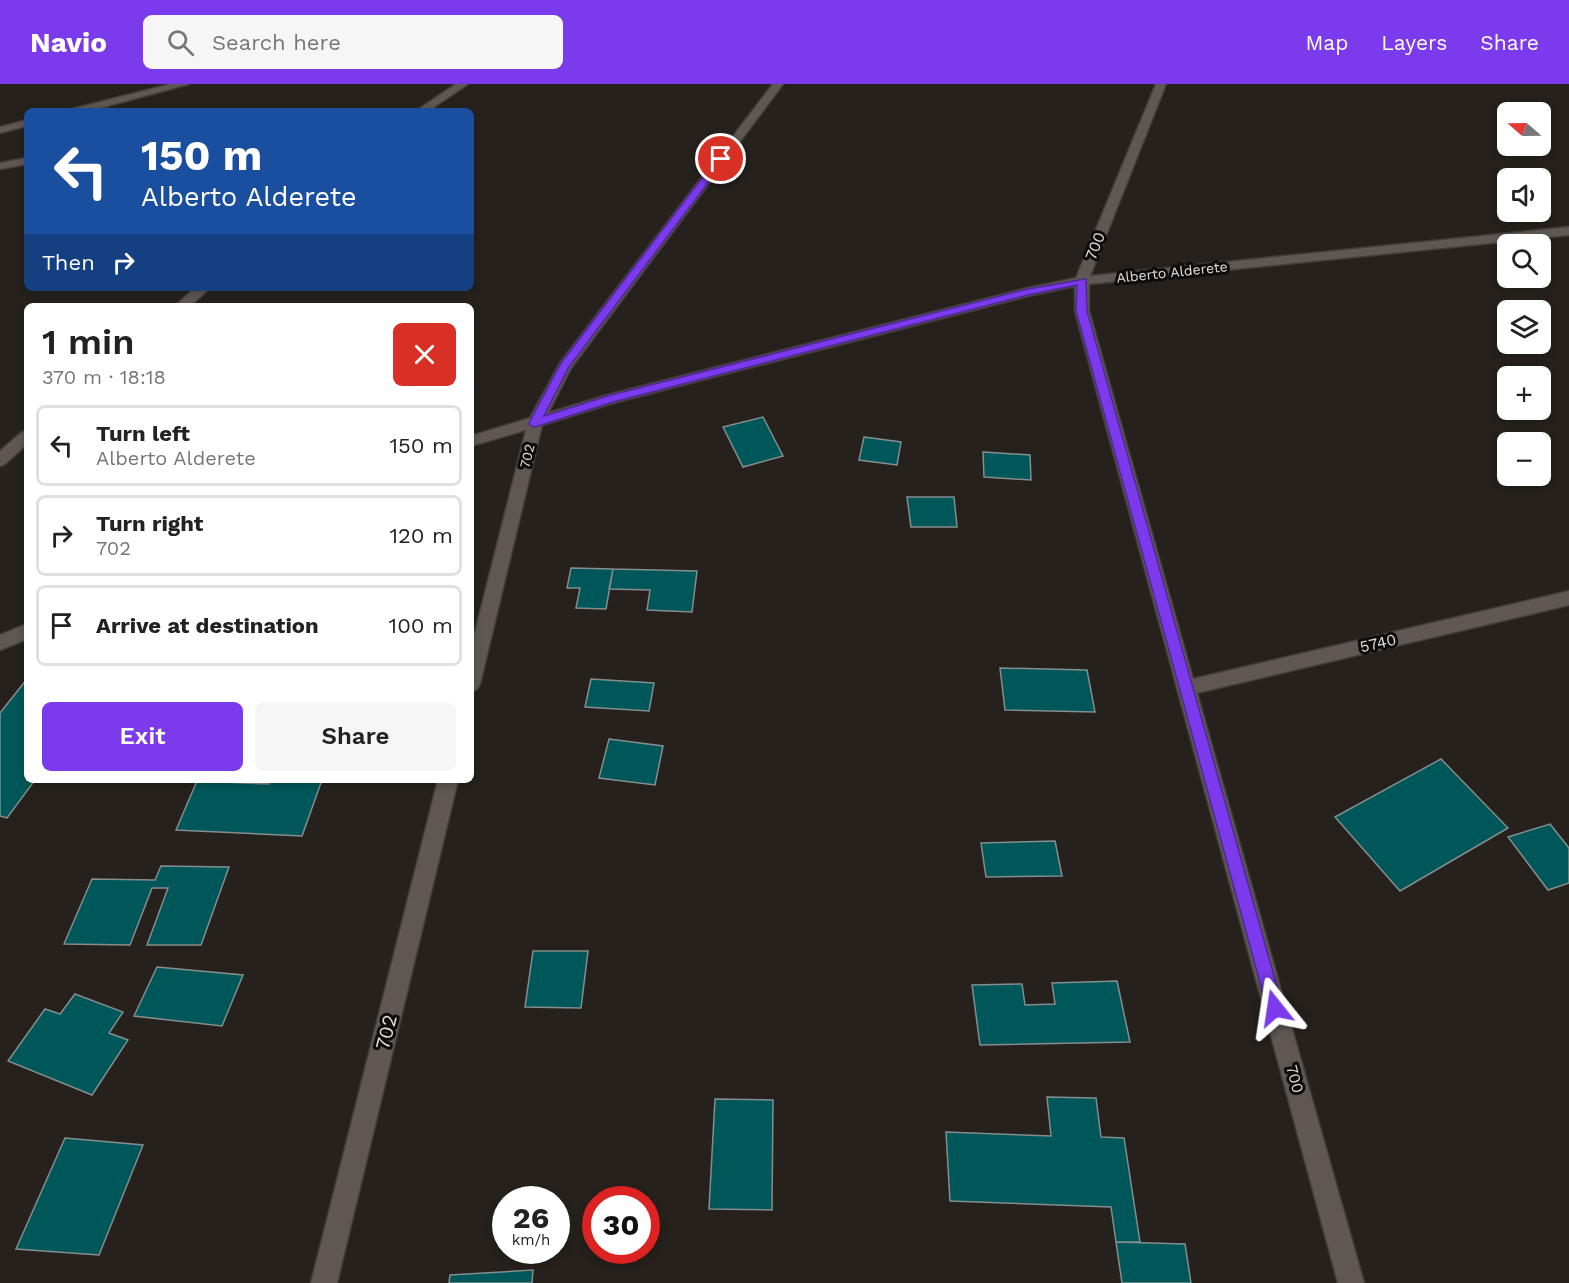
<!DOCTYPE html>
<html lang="en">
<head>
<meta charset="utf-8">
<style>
	body { margin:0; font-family:"Work Sans",sans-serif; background:#f6f6f6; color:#222; height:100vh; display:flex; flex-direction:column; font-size:22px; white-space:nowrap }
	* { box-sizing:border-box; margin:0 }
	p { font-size:20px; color:#767676 }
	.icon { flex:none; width:33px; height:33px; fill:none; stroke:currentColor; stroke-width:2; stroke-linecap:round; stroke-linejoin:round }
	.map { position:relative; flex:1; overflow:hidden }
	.side { position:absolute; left:24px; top:219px; width:450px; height:480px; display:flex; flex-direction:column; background:#fff; border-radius:9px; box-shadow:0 3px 9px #0003 }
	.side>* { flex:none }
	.top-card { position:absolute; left:24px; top:24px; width:450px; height:183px; border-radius:9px; box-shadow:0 3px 9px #0003; background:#1a4fa0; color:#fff; overflow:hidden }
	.needle { width:39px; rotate:290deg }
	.controls { position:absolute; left:1497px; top:18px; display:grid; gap:12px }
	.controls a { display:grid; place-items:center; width:54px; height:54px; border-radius:9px; background:#fff; box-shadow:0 3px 9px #0003; font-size:30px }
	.speed { position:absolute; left:492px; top:1102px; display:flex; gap:12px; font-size:30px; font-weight:700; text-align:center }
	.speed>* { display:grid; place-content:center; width:78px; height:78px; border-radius:50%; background:#fff; box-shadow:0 3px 9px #0003; line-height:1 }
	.speed small { font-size:15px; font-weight:400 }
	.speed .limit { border:9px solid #d22; background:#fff; color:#111 }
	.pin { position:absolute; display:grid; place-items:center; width:51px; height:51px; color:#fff; margin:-26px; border:3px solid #fff; border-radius:50%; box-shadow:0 2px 6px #0007 }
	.me { position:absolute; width:66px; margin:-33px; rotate:345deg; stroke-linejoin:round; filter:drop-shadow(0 0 4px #0008) }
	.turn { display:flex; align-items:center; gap:21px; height:126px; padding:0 18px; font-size:27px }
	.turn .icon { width:78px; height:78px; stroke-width:2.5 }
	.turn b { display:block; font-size:42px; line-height:51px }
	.then { display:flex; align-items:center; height:57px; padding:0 18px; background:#0003; gap:12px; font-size:22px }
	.round { display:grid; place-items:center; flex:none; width:63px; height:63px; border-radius:9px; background:#f6f6f6 }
	.headline { display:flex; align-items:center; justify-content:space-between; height:102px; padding:0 18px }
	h1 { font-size:36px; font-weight:600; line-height:45px }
	.primary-button { display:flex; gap:12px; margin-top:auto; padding:12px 18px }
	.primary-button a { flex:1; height:69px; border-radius:9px; background:#7c3aed; color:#fff; font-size:24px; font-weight:600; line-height:69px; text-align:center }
	.primary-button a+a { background:#f6f6f6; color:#222 }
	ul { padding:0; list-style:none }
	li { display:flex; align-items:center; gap:18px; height:81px; margin:0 12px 9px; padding:0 6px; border:3px solid #e0e0e0; border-radius:9px }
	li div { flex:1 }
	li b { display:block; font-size:22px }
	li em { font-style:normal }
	header { display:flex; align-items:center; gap:36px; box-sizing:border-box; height:84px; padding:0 30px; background:#7c3aed; color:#fff }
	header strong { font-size:28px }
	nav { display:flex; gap:33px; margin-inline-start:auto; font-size:21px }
	.search { width:420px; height:54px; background:#f6f6f6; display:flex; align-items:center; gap:15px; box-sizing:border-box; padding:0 21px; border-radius:9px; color:#767676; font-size:22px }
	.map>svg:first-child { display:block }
</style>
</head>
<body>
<header>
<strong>Navio</strong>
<div class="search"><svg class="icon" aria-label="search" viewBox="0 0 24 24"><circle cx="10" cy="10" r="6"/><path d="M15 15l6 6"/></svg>Search here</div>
<nav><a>Map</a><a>Layers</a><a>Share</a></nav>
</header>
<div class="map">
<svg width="1569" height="1199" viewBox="0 0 1569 1199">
	<rect width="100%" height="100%" fill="#26211d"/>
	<path fill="#005759" stroke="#848e8e" stroke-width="1.5" d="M 763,333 L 783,372 L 743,383 L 723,343 Z
		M 864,353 L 901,358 L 897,381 L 859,376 Z
		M 983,368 L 1030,371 L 1031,396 L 984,393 Z
		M 907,413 L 954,413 L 957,443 L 911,443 Z
		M 571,484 L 613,485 L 606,525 L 576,524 L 580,504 L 567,504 Z
		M 613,485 L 697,487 L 692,528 L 647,526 L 650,506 L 609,505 Z
		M 1000,584 L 1087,586 L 1095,628 L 1005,626 Z
		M 27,595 L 27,696 L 35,696 L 7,734 L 0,732 L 0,629 Z
		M 591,595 L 654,599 L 649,627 L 585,623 Z
		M 609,655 L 663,662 L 655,701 L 599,694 Z
		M 1441,675 L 1508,744 L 1400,807 L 1335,733 Z
		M 271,696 L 322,696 L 302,752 L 176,746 L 197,697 L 269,700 Z
		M 1550,740 L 1569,764 L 1569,799 L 1548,806 L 1508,753 Z
		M 1055,757 L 1062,792 L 986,793 L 981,759 Z
		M 161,782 L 229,783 L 201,861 L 147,861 L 168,804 L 152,804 L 130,861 L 64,860 L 92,795 L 155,796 Z
		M 533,867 L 588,867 L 581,924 L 525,923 Z
		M 157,883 L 243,891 L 222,942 L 134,932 Z
		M 1117,897 L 1130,958 L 980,961 L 972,901 L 1022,900 L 1025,921 L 1055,920 L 1052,899 Z
		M 75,910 L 123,928 L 109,949 L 128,956 L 92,1011 L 8,977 L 45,925 L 60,930 Z
		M 1047,1013 L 1096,1014 L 1101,1053 L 1124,1054 L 1140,1158 L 1116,1158 L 1111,1123 L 950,1117 L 946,1048 L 1051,1052 Z
		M 715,1015 L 773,1016 L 772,1126 L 709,1125 Z
		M 65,1054 L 143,1061 L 99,1171 L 16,1165 Z
		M 1116,1158 L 1185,1160 L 1191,1199 L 1122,1199 Z
		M 533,1186 L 532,1199 L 449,1199 L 450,1191 Z"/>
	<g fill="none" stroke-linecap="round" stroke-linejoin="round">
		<g stroke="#423d3a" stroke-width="3">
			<path id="street" d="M 171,0 L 189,0 L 89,27 L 71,27 L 72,25 Z
				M 456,0 L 468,0 L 428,27 L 416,27 Z
				M 773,0 L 783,0 L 571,284 L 548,329 L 611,310 L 1028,204 L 1076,194 L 1156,0 L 1166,0 L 1090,192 L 1569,143 L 1569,151 L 1089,200 L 1089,227 L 1193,595 L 1569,507 L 1569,521 L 1197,609 L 1364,1199 L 1338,1199 L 1075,227 L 1075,202 L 1028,212 L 613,319 L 542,341 L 480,600 L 477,605 L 471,608 L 471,564 L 526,346 L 471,362 L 471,352 L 530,334 L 560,279 Z
				M 27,36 L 27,42 L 0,49 L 0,43 Z
				M 27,74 L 27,80 L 0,85 L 0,79 Z
				M 195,204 L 210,204 L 190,222 L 175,222 Z
				M 27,347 L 27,360 L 5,380 L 0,382 L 0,367 L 22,348 Z
				M 27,540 L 27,555 L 0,566 L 0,551 Z
				M 438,696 L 458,696 L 337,1199 L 311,1199 Z"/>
		</g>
		<use href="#street" fill="#5e5753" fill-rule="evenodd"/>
	</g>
	<path fill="#7c3aed" stroke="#51269a" stroke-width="1.5" d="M 718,73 L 726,75 L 569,283 L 544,332 L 611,311 L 1028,205 L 1086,195 L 1087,227 L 1283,924 L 1281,930 L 1275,933 L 1269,930 L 1267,924 L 1076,227 L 1077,201 L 1028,211 L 613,318 L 535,343 L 531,342 L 529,339 L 561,279 Z"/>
	<g text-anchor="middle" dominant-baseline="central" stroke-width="6" stroke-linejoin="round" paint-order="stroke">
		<g font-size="14" fill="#e2dedb" stroke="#0d0b09">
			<text transform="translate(1172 188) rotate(-6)">Alberto Alderete</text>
			<text transform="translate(527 372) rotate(-76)">702</text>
		</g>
		<g font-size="16" fill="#e2dedb" stroke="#0d0b09">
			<text transform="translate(1095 162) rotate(-69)">700</text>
			<text transform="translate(1378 559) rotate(-13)">5740</text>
			<text transform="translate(1295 995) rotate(75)">700</text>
		</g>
		<g font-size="20" fill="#e2dedb" stroke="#0d0b09">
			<text transform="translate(386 948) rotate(-76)">702</text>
		</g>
	</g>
</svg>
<div class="controls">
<a><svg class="needle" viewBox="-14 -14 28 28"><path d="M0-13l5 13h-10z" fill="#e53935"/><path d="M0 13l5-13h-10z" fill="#767676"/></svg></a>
<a><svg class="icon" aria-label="sound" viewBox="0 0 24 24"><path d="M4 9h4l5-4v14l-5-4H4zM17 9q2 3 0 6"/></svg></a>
<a><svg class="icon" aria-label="search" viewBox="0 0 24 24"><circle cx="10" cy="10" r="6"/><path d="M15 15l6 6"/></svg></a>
<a><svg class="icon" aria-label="layers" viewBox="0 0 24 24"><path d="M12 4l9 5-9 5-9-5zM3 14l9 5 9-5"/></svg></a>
<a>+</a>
<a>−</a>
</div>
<div class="speed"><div>26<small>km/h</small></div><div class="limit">30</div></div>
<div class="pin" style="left:721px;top:75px;background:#d93025"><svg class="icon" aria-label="arrive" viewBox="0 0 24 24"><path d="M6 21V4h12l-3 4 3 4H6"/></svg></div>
<svg class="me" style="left:1275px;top:924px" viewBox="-20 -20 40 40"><path d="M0-17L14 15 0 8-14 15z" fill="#7c3aed" stroke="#fff" stroke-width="4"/></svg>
<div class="top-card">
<div class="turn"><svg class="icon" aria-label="left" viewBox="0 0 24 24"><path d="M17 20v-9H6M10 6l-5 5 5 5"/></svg><div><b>150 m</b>Alberto Alderete</div></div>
<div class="then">Then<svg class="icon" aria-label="right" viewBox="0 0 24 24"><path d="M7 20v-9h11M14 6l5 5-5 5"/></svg></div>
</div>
<section class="side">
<div class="headline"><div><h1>1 min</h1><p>370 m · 18:18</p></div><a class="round" style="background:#d93025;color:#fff"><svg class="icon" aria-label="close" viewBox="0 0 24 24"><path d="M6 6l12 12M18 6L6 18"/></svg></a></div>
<ul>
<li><svg class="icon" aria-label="left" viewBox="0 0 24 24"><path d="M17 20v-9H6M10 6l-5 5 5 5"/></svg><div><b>Turn left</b><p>Alberto Alderete</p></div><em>150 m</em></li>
<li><svg class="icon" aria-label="right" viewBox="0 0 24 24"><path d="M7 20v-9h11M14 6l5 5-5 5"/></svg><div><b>Turn right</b><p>702</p></div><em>120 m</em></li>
<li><svg class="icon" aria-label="arrive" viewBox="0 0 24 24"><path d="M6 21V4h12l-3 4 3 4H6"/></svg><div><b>Arrive at destination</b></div><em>100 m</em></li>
</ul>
<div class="primary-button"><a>Exit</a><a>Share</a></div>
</section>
</div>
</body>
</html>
